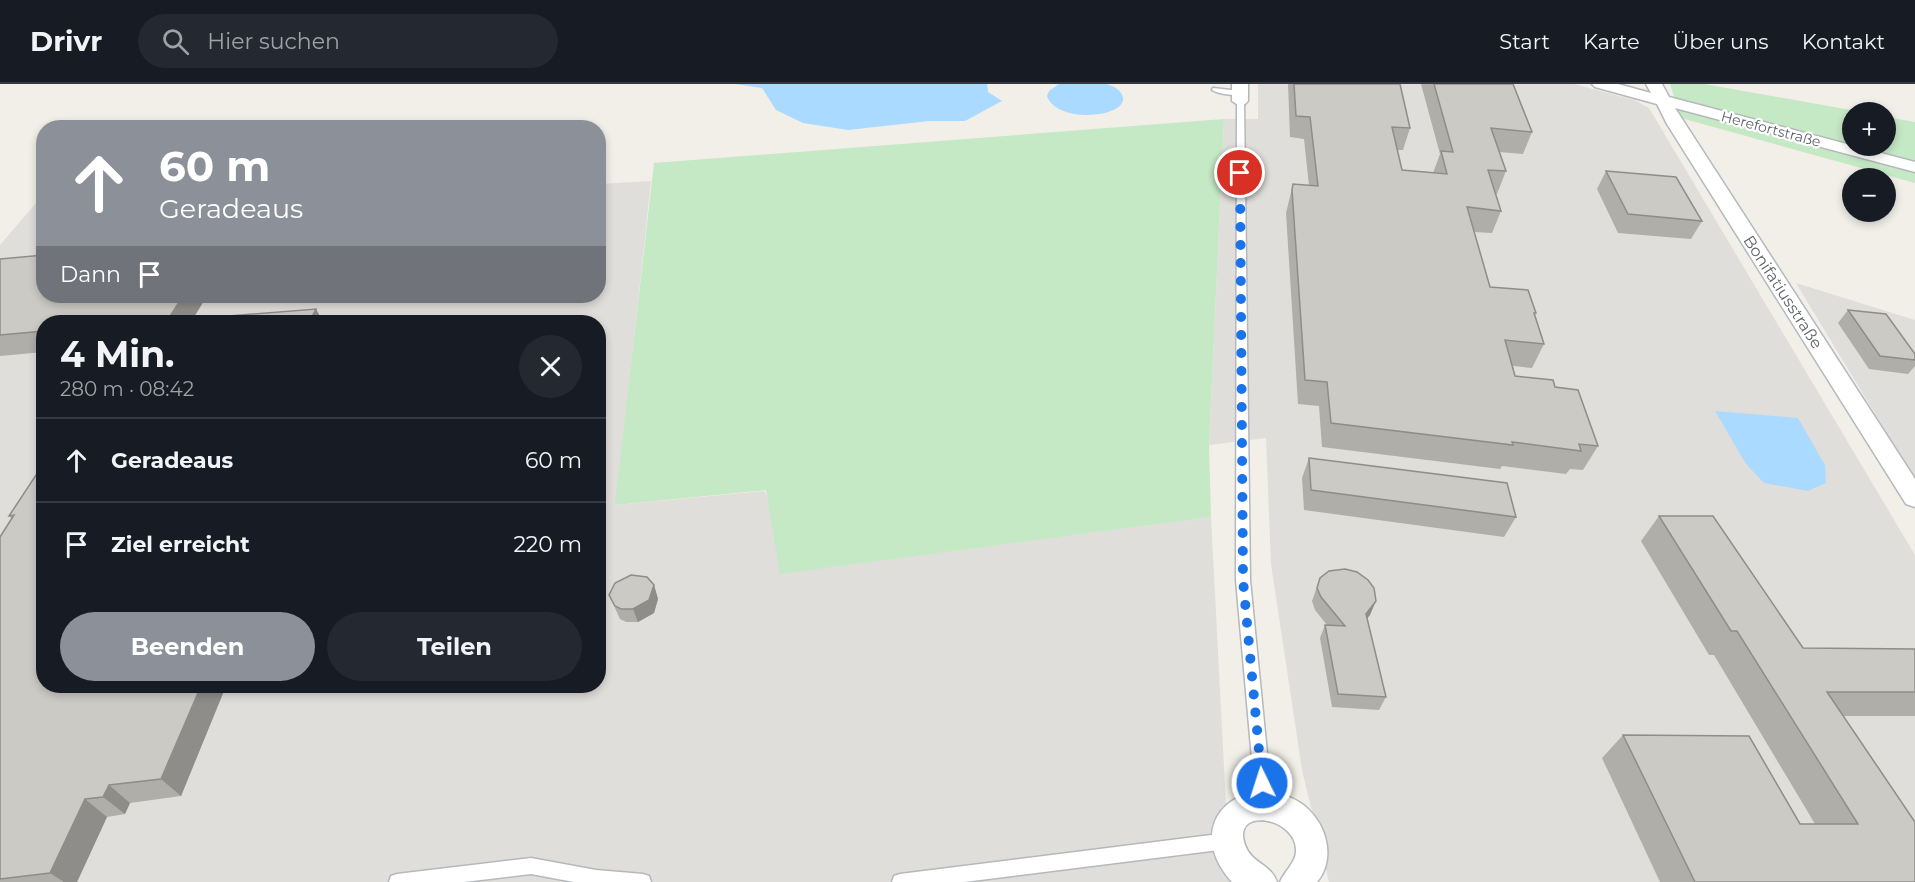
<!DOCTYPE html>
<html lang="de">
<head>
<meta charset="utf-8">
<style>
	body { margin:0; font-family:Montserrat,sans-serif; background:#242831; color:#f1f3f6; height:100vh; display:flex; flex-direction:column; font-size:22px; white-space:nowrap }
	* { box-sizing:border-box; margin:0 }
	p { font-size:20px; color:#9ea1a6 }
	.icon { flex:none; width:33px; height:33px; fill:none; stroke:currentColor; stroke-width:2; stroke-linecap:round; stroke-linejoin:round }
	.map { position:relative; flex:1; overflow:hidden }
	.drawer { position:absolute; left:36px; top:231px; width:570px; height:378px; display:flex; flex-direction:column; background:#171b24; border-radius:24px; box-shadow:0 3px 9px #0003 }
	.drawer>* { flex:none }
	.guide { position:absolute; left:36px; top:36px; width:570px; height:183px; border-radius:24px; box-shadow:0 3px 9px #0003; background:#8c9099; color:#fff; overflow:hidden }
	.tools { position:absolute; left:1842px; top:18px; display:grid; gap:12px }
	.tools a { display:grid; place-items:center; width:54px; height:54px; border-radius:50%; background:#171b24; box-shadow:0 3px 9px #0003; font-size:30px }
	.pin { position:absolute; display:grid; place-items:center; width:51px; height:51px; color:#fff; margin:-26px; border:3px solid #fff; border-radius:50%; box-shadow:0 2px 6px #0007 }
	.me { position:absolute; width:66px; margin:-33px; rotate:356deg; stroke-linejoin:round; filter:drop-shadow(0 0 4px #0008) }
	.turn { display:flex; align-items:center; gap:21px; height:126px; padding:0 24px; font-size:27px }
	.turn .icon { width:78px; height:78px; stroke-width:2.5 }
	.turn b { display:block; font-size:42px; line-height:51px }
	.then { display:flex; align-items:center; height:57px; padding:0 24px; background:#0003; gap:12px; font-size:22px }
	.round { display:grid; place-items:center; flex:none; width:63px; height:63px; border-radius:32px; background:#242831 }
	.summary { display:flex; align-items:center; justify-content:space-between; height:102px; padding:0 24px }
	h1 { font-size:36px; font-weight:700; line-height:45px }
	.button { display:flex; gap:12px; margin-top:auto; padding:12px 24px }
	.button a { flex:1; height:69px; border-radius:36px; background:#8c9099; color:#fff; font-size:24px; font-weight:700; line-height:69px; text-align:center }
	.button a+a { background:#242831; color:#f1f3f6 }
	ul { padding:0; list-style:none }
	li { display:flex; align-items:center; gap:18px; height:84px; padding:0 24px; border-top:2px solid #363941 }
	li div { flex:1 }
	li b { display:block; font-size:22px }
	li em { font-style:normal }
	header { display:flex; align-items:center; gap:36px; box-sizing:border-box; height:84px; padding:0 30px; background:#171b24; border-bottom:2px solid #363941 }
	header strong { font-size:28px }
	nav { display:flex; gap:33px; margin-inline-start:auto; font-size:21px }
	.search { width:420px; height:54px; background:#242831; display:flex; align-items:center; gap:15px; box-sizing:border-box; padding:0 21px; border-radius:33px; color:#9ea1a6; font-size:22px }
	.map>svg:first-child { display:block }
</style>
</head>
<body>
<header>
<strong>Drivr</strong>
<div class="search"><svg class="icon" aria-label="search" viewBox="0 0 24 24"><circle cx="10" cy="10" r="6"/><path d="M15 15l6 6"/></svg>Hier suchen</div>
<nav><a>Start</a><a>Karte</a><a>Über uns</a><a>Kontakt</a></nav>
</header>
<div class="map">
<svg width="1915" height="798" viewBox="0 0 1915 798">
	<rect width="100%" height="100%" fill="#f1efe8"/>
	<path fill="#e0deda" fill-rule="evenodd" d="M 1258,0 L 1574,0 L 1634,16 L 1649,24 L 1915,471 L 1915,798 L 1329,798 L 1302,686 L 1271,480 L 1266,354 L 1209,361 L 1224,35 L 1258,35 Z
		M 651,97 L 616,421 L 765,407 L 792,488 L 1211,433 L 1230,798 L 0,798 L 0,161 L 36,119 L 43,119 L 44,212 L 598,212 L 599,100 ZM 44,238 L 598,238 L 598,602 L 44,602 Z
		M 1796,199 L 1915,236 L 1915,396 Z"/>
	<path fill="#c5e8c5" d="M 1670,0 L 1704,0 L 1862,28 L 1852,28 L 1852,62 L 1886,62 L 1886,33 L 1915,38 L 1915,99 L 1681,34 Z
		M 1224,35 L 1209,361 L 1211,433 L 780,490 L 766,406 L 615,421 L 654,79 Z"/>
	<path fill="#aadaff" d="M 735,0 L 987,0 L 988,8 L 1002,17 L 965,37 L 929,37 L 848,46 L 803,39 L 776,26 L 762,4 Z
		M 1059,0 C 1074,0 1091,0 1106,0 C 1111,1 1118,4 1121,9 C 1137,33 1057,42 1047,12 L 1049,7 Z
		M 1715,327 L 1798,334 L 1825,381 L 1826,399 L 1808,407 L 1764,399 L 1746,380 Z"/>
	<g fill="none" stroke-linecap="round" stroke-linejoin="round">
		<g stroke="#b5b8bc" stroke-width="3">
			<path id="lane" d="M 1213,4 L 1240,7 L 1244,9 C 1237,13 1219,10 1212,6 Z
				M 1237,15 L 1244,17 L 1250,496 L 1272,720 L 1270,725 L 1264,727 L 1258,725 L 1256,720 L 1236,496 Z
				M 1227,749 L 1233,752 L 1235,757 L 1233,762 L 1227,765 L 964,798 L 892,798 L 894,792 L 900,790 Z
				M 531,774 L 596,786 L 643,790 L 649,792 L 651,798 L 574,798 L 531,790 L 464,798 L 389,798 L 391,792 L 397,790 Z"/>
		</g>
		<g stroke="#b5b8bc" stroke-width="3">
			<path id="street" d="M 1232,0 L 1248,0 L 1248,17 L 1245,20 L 1240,22 L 1232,17 Z
				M 1592,0 L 1618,0 L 1651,9 L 1646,0 L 1662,0 L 1669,13 L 1915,78 L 1915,88 L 1675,24 L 1915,395 L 1915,423 L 1906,420 L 1667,40 L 1657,20 L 1595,3 Z
				M 1266,706 C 1281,710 1297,714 1308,725 C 1328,744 1335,776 1317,798 L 1280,798 C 1284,788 1297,777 1296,766 C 1296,733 1231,722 1245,761 C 1252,780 1270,779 1277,798 L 1232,798 C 1195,758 1211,711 1266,706 Z"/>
		</g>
		<use href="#lane" fill="#fff" fill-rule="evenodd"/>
		<use href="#street" fill="#fff" fill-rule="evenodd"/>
	</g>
	<path fill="#afaea9" d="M 1288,0 L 1400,0 L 1410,44 L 1403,66 L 1397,66 L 1402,86 L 1433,89 L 1440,70 L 1421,0 L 1513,0 L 1532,48 L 1523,70 L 1499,68 L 1506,87 L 1497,110 L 1496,110 L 1501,127 L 1492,149 L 1474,148 L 1490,203 L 1536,229 L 1535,231 L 1544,260 L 1532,284 L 1513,282 L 1515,292 L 1555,303 L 1598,362 L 1583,386 L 1570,385 L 1566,390 L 1502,382 L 1500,385 L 1322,363 L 1319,322 L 1298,320 L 1286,129 L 1293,100 L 1309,102 L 1304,55 L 1290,53 Z
		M 1606,87 L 1702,137 L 1691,155 L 1618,149 L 1597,105 Z
		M 0,175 L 193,235 L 316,225 L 323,238 L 44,238 L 44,268 L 0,272 Z
		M 1848,226 L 1915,270 L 1915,282 L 1908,290 L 1869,285 L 1838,239 Z
		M 1309,374 L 1516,433 L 1504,453 L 1304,426 L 1302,394 Z
		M 44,379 L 226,602 L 181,712 L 130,719 L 125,730 L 107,733 L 77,798 L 0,798 L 0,453 L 12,435 L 9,432 Z
		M 1659,432 L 1803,564 L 1915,565 L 1915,632 L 1843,632 L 1915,798 L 1660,798 L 1602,674 L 1623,651 L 1800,740 L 1815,740 L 1714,571 L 1709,571 L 1641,457 Z
		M 1320,494 L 1370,531 L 1367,534 L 1386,613 L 1379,626 L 1332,623 L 1320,554 L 1325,541 L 1327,541 L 1315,526 L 1312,517 Z
		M 654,501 L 658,515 L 654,529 L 638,538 L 626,538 L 620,535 L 609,511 Z"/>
	<path fill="#8f8d8a" d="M 183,212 L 207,212 L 191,238 L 167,237 Z
		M 316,225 L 323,238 L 309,238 Z
		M 654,501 L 658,515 L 654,529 L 638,538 L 633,525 Z
		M 1376,517 L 1370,531 L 1360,543 L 1366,530 Z
		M 201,602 L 226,602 L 181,712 L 161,695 Z
		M 109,701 L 130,719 L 125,730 L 103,713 Z
		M 85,715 L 107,733 L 77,798 L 64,798 L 50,789 Z"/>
	<path fill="#cccac5" stroke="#8f8d8a" stroke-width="1.5" d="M 1294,0 L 1400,0 L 1410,44 L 1392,43 L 1402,86 L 1447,90 L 1441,67 L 1453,68 L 1434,0 L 1513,0 L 1532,48 L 1491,44 L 1506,87 L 1488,86 L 1501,127 L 1467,123 L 1490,203 L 1528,206 L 1536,229 L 1534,229 L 1544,260 L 1505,256 L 1515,292 L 1553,296 L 1555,303 L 1578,306 L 1598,362 L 1579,360 L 1581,367 L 1512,358 L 1513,361 L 1331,339 L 1327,298 L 1305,296 L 1292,106 L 1293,100 L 1318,102 L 1310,33 L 1296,32 Z
		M 1606,87 L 1676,93 L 1702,137 L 1628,130 Z
		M 44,171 L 44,212 L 183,212 L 167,237 L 316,225 L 309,238 L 44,238 L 44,247 L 0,251 L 0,175 Z
		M 1848,226 L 1886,230 L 1915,270 L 1915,276 L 1880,272 Z
		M 1309,374 L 1507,399 L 1516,433 L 1311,406 Z
		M 44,379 L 44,602 L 201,602 L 161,695 L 109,701 L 103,713 L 85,715 L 50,789 L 0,795 L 0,453 L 14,431 L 9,432 Z
		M 1659,432 L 1713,432 L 1803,564 L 1915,565 L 1915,608 L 1827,608 L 1915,738 L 1915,798 L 1695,798 L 1623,651 L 1749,652 L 1800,740 L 1858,740 L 1737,547 L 1731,547 Z
		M 1345,485 L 1357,488 L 1368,496 L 1374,504 L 1376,517 L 1366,530 L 1386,613 L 1338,610 L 1325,541 L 1345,542 L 1321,513 L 1317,504 L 1320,494 L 1329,487 Z
		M 631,491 L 647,493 L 654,501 L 649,516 L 633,525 L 621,525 L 615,522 L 609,511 L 615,499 Z"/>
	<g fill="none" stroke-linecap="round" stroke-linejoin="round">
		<path stroke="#1a73e8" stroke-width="10" stroke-dasharray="0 18" d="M 1240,89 L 1243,496 L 1262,699"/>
	</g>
	<g text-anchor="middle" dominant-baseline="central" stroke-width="4.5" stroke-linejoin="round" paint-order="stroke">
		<g font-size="14" fill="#5f6368" stroke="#fff">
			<text transform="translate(1771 45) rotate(15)">Herefortstraße</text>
		</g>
		<g font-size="16" fill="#5f6368" stroke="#fff">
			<text transform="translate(1783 208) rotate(57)">Bonifatiusstraße</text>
		</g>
	</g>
</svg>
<div class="tools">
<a>+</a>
<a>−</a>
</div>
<div class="pin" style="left:1240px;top:89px;background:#d93025"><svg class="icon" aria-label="arrive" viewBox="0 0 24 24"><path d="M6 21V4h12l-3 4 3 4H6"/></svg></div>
<svg class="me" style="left:1262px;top:699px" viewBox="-20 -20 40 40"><circle r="17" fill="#1a73e8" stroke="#fff" stroke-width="3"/><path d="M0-11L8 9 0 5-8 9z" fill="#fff"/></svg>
<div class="guide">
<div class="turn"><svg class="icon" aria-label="ahead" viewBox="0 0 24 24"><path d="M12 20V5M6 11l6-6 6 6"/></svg><div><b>60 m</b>Geradeaus</div></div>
<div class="then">Dann<svg class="icon" aria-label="arrive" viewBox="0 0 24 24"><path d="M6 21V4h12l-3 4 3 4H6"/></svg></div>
</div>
<section class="drawer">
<div class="summary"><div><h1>4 Min.</h1><p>280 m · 08:42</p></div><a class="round"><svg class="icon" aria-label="close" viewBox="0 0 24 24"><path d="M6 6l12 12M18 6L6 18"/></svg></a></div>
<ul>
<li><svg class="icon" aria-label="ahead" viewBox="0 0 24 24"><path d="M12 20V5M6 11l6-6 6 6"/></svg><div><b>Geradeaus</b></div><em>60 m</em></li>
<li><svg class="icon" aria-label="arrive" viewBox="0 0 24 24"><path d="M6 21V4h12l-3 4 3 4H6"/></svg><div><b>Ziel erreicht</b></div><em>220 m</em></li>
</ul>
<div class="button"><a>Beenden</a><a>Teilen</a></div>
</section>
</div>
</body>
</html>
